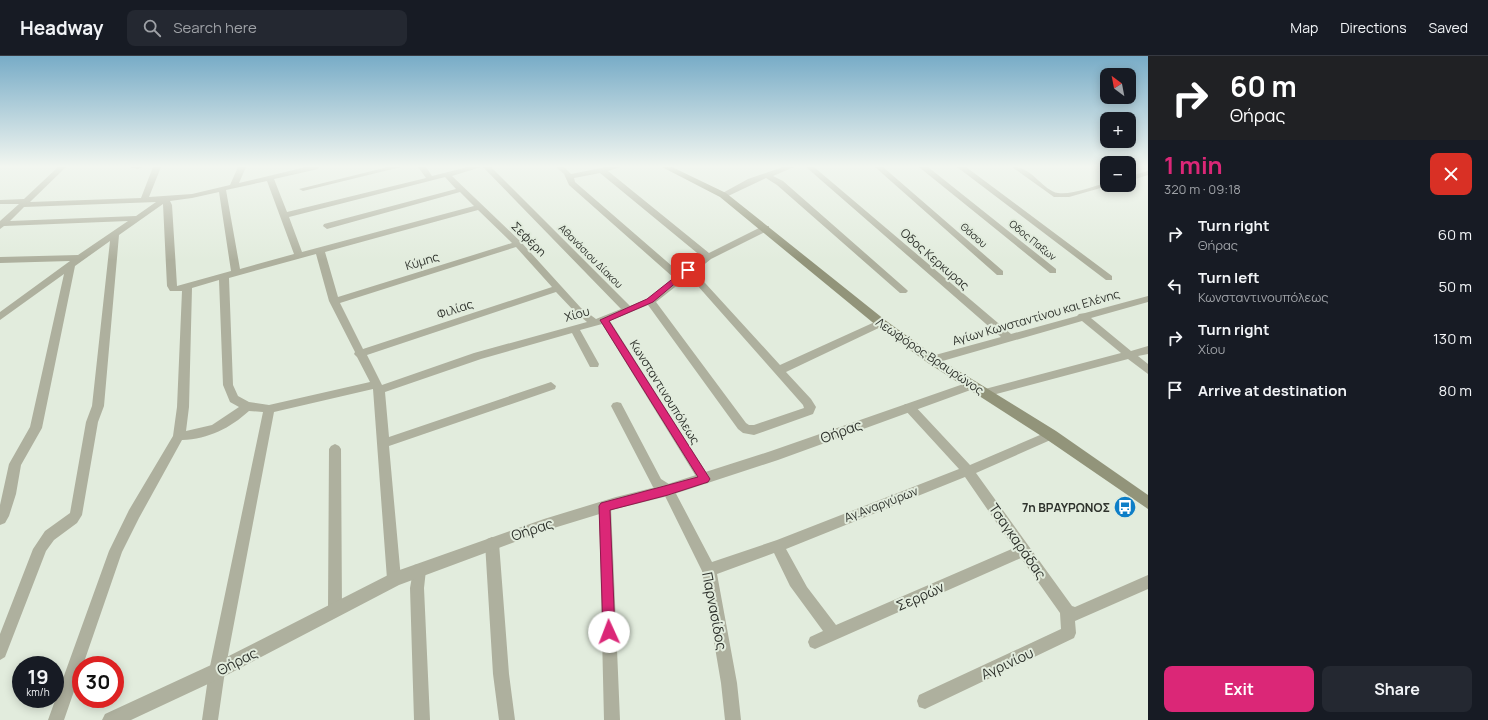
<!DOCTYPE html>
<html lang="en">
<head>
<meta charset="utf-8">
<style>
	body { margin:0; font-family:Manrope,sans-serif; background:#242831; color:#f1f3f6; height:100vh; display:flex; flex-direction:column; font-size:15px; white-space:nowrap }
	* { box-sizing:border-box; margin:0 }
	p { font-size:13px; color:#9ea1a6 }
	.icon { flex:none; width:22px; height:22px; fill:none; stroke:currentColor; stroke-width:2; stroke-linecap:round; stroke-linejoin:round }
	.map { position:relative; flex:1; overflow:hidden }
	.drawer { display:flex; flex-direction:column; background:#171b24; width:340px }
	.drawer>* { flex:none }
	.banner { background:#202124; color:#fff; overflow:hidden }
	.needle { width:26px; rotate:328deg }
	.controls { position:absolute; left:1100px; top:12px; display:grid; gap:8px }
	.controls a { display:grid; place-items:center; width:36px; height:36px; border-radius:8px; background:#171b24; box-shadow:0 2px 10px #0003; font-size:20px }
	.speed { position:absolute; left:12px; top:600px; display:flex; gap:8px; font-size:20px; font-weight:700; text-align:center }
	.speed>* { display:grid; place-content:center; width:52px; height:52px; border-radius:50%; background:#171b24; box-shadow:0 2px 10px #0003; line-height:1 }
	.speed small { font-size:10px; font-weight:400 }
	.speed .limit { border:6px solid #d22; background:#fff; color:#111 }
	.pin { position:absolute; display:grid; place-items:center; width:34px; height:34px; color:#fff; margin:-17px; border-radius:8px; box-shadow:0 2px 6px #0006 }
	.me { position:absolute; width:44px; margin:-22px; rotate:358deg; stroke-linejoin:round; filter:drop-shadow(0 0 3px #0008) }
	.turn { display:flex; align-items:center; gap:14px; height:84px; padding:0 16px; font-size:18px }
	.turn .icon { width:52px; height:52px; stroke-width:2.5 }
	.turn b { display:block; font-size:28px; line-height:34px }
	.round { display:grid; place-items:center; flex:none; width:42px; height:42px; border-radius:8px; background:#242831 }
	.head { display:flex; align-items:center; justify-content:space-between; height:68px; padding:0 16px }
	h1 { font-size:24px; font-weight:700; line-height:30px; color:#db2777 }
	.primary-button { display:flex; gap:8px; margin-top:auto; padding:8px 16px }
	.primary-button a { flex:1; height:46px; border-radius:8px; background:#db2777; color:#fff; font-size:16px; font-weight:700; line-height:46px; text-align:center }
	.primary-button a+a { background:#242831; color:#f1f3f6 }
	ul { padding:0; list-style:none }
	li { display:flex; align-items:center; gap:12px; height:52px; padding:0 16px }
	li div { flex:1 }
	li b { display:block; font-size:15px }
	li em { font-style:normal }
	header { display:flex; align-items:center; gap:24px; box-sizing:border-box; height:56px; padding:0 20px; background:#171b24; border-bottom:1px solid #363941 }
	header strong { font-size:19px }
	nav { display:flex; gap:22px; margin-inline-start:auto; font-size:14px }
	.search { width:280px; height:36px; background:#242831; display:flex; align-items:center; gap:10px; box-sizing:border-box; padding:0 14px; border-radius:8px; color:#9ea1a6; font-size:15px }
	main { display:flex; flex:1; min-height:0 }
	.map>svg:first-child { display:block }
</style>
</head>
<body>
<header>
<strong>Headway</strong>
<div class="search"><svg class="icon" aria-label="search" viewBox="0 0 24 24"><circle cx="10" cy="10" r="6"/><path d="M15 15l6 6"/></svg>Search here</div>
<nav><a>Map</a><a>Directions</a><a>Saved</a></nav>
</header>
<main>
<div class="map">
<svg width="1148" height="664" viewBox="0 0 1148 664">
	<rect width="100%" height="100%" fill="#e2ecdd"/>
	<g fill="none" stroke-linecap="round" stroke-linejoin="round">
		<path fill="#aeb09e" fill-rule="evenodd" d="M 58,111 L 66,111 L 30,146 L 141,142 L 153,111 L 161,111 L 149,141 L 192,138 L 230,129 L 238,111 L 246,111 L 239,127 L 306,111 L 319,111 L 318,113 L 274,123 L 287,156 L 426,122 L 418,111 L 426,111 L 432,120 L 468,111 L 481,111 L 452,120 L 521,186 L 581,252 L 596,263 L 621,253 L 483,111 L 491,111 L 630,250 L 647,243 L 674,222 L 569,129 L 564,118 L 556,111 L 564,111 L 571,118 L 606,111 L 620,111 L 608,115 L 709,197 L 763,170 L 769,170 L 769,174 L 711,203 L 695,216 L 780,309 L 877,265 L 881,264 L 886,267 L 885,269 L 786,316 L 811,343 L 816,351 L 813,358 L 754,379 L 743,377 L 738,373 L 648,249 L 610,265 L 708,419 L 710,423 L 708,427 L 704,428 L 700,427 L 602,268 L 580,274 L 599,308 L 598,311 L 590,311 L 572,277 L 481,303 L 385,336 L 389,381 L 551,326 L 556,330 L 555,333 L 389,390 L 401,523 L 399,528 L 394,530 L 389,528 L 387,523 L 373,333 L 274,356 L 225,615 L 218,664 L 202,664 L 209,615 L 263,356 L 249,355 C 230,372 209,383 182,384 L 139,462 L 122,496 L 83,609 L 81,609 L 81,615 L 64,664 L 48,664 L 109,495 L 129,454 L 173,380 L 177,351 L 182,235 L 170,235 L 167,230 L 163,148 L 119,179 L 104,350 L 98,366 L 82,459 L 77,467 L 54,484 L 46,495 L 5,601 L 0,604 L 0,578 L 33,493 L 45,475 L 70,457 L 86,366 L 92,350 L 110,185 L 75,210 L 42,372 L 21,409 L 16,438 L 9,460 L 5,467 L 0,469 L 0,449 L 9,408 L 30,371 L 64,218 L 0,264 L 0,256 L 70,205 L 0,207 L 0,201 L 78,199 L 128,165 L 4,170 L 0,173 L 0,165 L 19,148 L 0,148 L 0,144 L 24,143 ZM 600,117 L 702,201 L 689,211 L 685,212 L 680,217 L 575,126 L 574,122 ZM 445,121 L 456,133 L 324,168 L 323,170 L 327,173 L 460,136 L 474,150 L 302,196 L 289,161 ZM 267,125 L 294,198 L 240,213 L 226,134 ZM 219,136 L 231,215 L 177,230 L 172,149 L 170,145 L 192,142 ZM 156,146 L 136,160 L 10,165 L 24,151 ZM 478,154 L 512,187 L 338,241 L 325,196 ZM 516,191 L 552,231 L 363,293 L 340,247 ZM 316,198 L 329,245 L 355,296 L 354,298 L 357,301 L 370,326 L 269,349 L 249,346 L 238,340 L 233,329 L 229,222 ZM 689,220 L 803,349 L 804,352 L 754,369 L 749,369 L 746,367 L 656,246 ZM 219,224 L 223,329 L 230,346 L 239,351 L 212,369 L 186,375 L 189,351 L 192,232 ZM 556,236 L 575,256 L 587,266 L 474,297 L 382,329 L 367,299 Z
			M 130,111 L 142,111 L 138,113 Z
			M 388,111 L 401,111 L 303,135 L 299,133 Z
			M 783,111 L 794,111 L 773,120 L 783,125 L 906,233 L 908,235 L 906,237 L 900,237 L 777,129 L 766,122 L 726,141 L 719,139 L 748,123 Z
			M 806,111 L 814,111 L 1011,278 L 1077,260 L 1079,258 L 1085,257 L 1148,240 L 1148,246 L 1091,262 L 1131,295 L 1148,290 L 1148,298 L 1138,300 L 1148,308 L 1148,318 L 1128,303 L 985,341 L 981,340 L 979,337 L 981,334 L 985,333 L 1121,297 L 1082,265 L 932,308 L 928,307 L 927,304 L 928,301 L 1001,281 Z
			M 875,111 L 883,111 L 1003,215 L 1003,219 L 997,219 Z
			M 919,111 L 928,111 L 1056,213 L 1056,217 L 1050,217 Z
			M 957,111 L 966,111 L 1112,220 L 1112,224 L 1106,224 Z
			M 1012,111 C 1032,110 1042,134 1058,137 C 1073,139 1092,130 1107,127 L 1107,129 L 1111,129 L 1069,141 L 1054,141 Z
			M 1148,115 L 1148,119 L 1129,125 L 1129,120 Z
			M 617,346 L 621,347 L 661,423 L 672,430 L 712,506 L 777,484 L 959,413 L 905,354 L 903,351 L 905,348 L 913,348 L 970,409 L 1047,376 L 1055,376 L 1057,379 L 1055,382 L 976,417 L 1072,550 L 1075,551 L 1148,519 L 1148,533 L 1075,565 L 1076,577 L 1074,582 L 925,653 L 919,651 L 917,645 L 919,639 L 1061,573 L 1060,557 L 1021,502 L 815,593 L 810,591 L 808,586 L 810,581 L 823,575 L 790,530 L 774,497 L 717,518 L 737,627 L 741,664 L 725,664 L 721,627 L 702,515 L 664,438 L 653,431 L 611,350 L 613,347 ZM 965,421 L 1014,492 L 836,569 L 807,531 L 786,493 Z
			M 335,388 L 339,390 L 341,393 L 342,554 L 340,559 L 335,561 L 330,559 L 328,554 L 329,393 L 331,390 Z
			M 605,445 L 610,447 L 611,451 L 620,664 L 604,664 L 599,451 L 600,447 Z
			M 492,481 L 497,483 L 499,487 L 509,618 L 515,664 L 499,664 L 493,618 L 485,487 L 487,483 Z
			M 419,508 L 424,509 L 426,514 L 424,532 L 430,664 L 414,664 L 410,532 L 414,509 Z"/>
		<path fill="#aeb09e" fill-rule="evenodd" d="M 972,325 L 976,326 L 978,329 L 976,332 L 778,404 L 668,440 L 616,453 L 544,475 L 399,529 L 223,621 L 131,664 L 102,664 L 105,658 L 211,609 L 394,516 L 544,463 L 616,441 L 668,428 L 771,395 Z"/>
		<path fill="#92947a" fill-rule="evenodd" d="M 662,111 L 672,111 L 726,137 L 885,264 L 936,301 L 1056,375 L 1148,439 L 1148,453 L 1046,383 L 928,307 L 877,270 L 720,141 Z"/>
	</g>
	<linearGradient id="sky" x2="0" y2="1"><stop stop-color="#78acc7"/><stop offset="0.54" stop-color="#f2f6f0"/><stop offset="1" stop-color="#f2f6f0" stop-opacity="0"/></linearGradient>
	<rect width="1148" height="204" fill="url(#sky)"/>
	<path fill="#db2777" stroke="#8e194d" d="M 685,213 L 691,214 L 653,246 L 609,265 L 710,423 L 708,426 L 668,439 L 610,454 L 615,576 L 613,580 L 609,582 L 605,580 L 603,576 L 599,450 L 601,447 L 698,421 L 600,264 L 647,243 Z"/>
	<defs>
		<g id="bus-disc" transform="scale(1.15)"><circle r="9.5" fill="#0d7ec7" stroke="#e2ecdd"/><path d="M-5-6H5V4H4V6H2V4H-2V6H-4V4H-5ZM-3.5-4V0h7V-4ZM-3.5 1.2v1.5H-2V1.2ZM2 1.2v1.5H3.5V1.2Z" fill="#fff"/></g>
	</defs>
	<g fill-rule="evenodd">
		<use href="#bus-disc" x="1125" y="451"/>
	</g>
	<g text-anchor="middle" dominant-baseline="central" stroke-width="4" stroke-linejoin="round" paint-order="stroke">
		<g font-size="10" fill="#2f332d" stroke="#e2ecdd">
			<text transform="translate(974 179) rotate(41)">Θάσου</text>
			<text transform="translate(1033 184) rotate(39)">Οδος Παξων</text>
			<text transform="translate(591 200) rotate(45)">Αθανάσιου Δίακου</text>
		</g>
		<g font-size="12" fill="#2f332d" stroke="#e2ecdd">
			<text transform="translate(529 183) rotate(45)">Σεφέρη</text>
			<text transform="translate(935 203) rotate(41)">Οδος Κερκυρας</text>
			<text transform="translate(422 205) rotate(-17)">Κύμης</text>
			<text transform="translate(455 253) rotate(-18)">Φιλίας</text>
			<text transform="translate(577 258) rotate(-16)">Χίου</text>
			<text transform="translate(1036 261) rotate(-16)">Αγίων Κωνσταντίνου και Ελένης</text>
			<text transform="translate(930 300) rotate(34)">Λεωφόρος Βραυρώνος</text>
			<text transform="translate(665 336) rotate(58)">Κωνσταντινουπόλεως</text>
			<text transform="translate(881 448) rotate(-21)">Αγ.Αναργύρων</text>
		</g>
		<g font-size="12" font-weight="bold" fill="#2f332d" stroke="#e2ecdd" text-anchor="end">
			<text x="1110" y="451">7η ΒΡΑΥΡΩΝΟΣ</text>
		</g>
		<g font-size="14" fill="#2f332d" stroke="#e2ecdd">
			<text transform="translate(841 375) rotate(-20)">Θήρας</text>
			<text transform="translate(532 473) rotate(-18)">Θήρας</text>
			<text transform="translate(1018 485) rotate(55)">Τσαγκαράδας</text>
			<text transform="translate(920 540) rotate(-24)">Σερρών</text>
			<text transform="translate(715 555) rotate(79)">Παρνασίδος</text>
			<text transform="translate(237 605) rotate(-27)">Θήρας</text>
			<text transform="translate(1007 607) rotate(-25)">Αγρινίου</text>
		</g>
	</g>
</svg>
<div class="controls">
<a><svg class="needle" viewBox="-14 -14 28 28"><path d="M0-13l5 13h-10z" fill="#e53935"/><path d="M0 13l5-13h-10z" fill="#9ea1a6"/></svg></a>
<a>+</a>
<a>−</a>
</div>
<div class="speed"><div>19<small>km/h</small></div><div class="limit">30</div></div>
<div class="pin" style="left:688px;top:214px;background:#d93025"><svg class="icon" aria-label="arrive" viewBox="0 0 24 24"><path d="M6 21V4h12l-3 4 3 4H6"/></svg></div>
<svg class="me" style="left:609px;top:576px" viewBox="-20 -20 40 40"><circle r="19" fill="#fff"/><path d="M0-13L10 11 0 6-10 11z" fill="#db2777"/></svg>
</div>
<section class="drawer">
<div class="banner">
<div class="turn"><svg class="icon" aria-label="right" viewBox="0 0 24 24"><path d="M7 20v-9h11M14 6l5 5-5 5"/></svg><div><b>60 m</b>Θήρας</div></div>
</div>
<div class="head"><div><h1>1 min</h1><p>320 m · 09:18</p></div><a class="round" style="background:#d93025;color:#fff"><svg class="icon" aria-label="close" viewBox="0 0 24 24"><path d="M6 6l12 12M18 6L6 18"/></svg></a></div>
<ul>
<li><svg class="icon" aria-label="right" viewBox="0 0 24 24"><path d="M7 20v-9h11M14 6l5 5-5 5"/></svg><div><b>Turn right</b><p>Θήρας</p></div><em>60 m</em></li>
<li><svg class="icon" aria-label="left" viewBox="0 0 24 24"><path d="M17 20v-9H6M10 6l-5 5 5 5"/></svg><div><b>Turn left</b><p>Κωνσταντινουπόλεως</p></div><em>50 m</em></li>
<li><svg class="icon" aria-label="right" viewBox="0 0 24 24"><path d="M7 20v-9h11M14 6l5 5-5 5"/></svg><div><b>Turn right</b><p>Χίου</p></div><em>130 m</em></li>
<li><svg class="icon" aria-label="arrive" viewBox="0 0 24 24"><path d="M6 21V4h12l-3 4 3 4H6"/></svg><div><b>Arrive at destination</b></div><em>80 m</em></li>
</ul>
<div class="primary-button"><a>Exit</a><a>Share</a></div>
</section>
</main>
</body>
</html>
